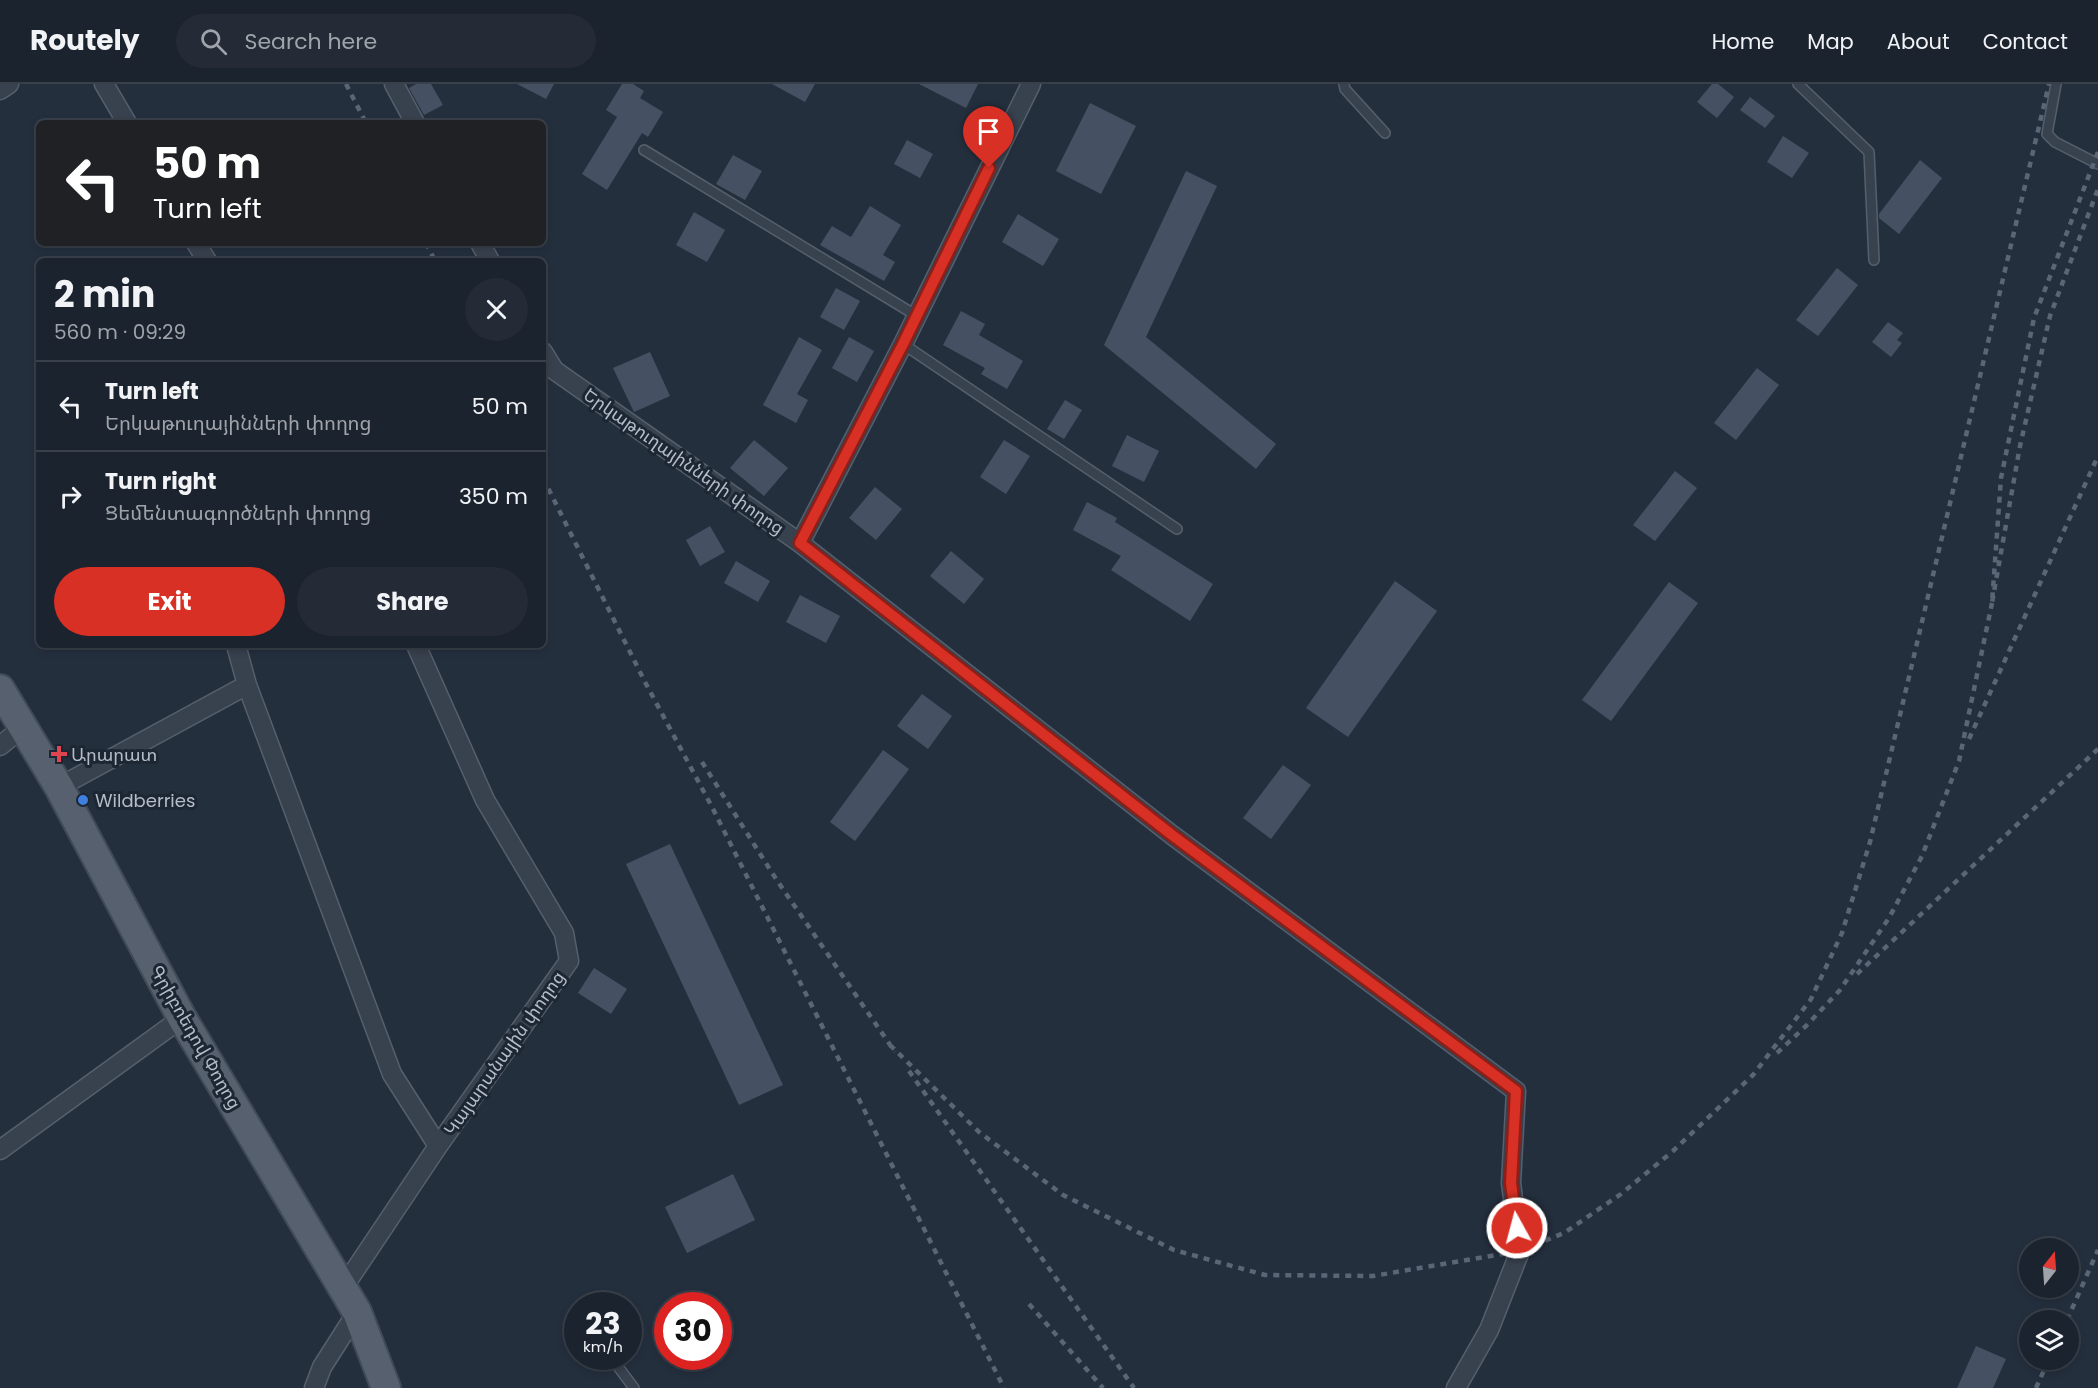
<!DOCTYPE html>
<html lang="en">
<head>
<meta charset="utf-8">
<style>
	body { margin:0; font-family:Poppins,"Noto Sans Armenian",sans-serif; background:#242b36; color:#f1f3f6; height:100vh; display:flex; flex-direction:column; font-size:22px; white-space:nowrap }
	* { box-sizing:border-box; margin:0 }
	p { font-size:20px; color:#a0a4aa }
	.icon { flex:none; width:33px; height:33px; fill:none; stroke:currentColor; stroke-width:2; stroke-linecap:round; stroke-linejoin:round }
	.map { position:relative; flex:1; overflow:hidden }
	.panel { position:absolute; left:36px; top:174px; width:510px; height:390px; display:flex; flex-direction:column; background:#1b232e; border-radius:9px; box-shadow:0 3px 9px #0003,0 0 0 2px #39404a }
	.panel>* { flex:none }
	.top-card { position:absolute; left:36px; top:36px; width:510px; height:126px; border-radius:9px; box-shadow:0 3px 9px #0003,0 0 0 2px #39404a; background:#202124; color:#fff; overflow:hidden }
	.needle { width:39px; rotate:17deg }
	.buttons { position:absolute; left:2019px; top:1154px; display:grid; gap:12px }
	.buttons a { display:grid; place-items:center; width:60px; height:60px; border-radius:50%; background:#1b232e; box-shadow:0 3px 9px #0003,0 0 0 2px #39404a; font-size:30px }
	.speed { position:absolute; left:564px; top:1208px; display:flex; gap:12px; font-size:30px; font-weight:700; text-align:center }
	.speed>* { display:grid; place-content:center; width:78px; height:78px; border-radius:50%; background:#1b232e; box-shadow:0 3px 9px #0003,0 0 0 2px #39404a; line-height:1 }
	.speed small { font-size:15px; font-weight:400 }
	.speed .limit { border:9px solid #d22; background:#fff; color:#111 }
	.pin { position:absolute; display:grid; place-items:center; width:51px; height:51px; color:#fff; margin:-62px -26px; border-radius:50% 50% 50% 0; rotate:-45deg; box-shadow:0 0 6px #0007 }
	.pin .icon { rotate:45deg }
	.me { position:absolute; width:66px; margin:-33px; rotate:353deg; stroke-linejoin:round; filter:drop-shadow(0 0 4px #0008) }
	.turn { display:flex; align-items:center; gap:21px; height:126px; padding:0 18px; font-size:27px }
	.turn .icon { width:78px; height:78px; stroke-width:2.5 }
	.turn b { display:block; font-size:42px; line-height:51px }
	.round { display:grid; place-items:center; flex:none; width:63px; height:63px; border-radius:32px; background:#242b36 }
	.overview { display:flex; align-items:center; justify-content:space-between; height:102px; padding:0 18px }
	h1 { font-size:36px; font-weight:700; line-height:45px }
	.cta { display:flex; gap:12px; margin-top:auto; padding:12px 18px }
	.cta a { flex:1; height:69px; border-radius:36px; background:#d93025; color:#fff; font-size:24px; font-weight:700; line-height:69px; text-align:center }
	.cta a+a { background:#242b36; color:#f1f3f6 }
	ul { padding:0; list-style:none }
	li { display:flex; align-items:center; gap:18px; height:90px; padding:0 18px; border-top:2px solid #39404a }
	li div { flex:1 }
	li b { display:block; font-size:22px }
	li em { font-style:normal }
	header { display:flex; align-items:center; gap:36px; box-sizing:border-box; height:84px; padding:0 30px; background:#1b232e; border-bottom:2px solid #39404a }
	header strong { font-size:28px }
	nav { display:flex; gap:33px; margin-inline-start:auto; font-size:21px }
	.search { width:420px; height:54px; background:#242b36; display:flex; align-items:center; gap:15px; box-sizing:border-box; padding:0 21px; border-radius:33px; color:#a0a4aa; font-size:22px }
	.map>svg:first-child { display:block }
</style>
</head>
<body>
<header>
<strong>Routely</strong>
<div class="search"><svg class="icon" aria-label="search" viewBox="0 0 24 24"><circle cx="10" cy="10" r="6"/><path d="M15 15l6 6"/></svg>Search here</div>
<nav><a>Home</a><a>Map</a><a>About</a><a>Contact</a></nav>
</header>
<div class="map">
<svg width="2098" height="1304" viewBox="0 0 2098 1304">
	<rect width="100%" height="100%" fill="#242f3e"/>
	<path fill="#455162" d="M 416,0 L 431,0 L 443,21 L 424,31 L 409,4 Z
		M 517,0 L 554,0 L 546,15 Z
		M 622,0 L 633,0 L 644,7 L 640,14 L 663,28 L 648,53 L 642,49 L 607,106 L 582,90 L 617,33 L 606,26 Z
		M 772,0 L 815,0 L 805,18 Z
		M 919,0 L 978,0 L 966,24 Z
		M 1712,0 L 1718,0 L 1734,13 L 1717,34 L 1697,18 Z
		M 1750,13 L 1775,32 L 1765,44 L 1740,26 Z
		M 1090,19 L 1136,42 L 1101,110 L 1056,87 Z
		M 1783,52 L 1809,69 L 1792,94 L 1767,78 Z
		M 907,56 L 933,70 L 920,94 L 894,80 Z
		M 733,71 L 762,87 L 745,116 L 716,100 Z
		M 1920,76 L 1942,94 L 1899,150 L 1879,134 L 1879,130 Z
		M 1186,87 L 1217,102 L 1146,253 L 1276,360 L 1256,385 L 1104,261 Z
		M 870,122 L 901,141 L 883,171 L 895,178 L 884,197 L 820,161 L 832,142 L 851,153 Z
		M 694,128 L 725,146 L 707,178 L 676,161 Z
		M 1018,130 L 1059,155 L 1043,182 L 1002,158 Z
		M 1837,184 L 1858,201 L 1818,252 L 1796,236 Z
		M 836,204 L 860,217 L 844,246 L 820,233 Z
		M 961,227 L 985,240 L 979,251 L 1023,277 L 1007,305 L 981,290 L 985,284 L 943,261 Z
		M 1888,238 L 1903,249 L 1897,256 L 1902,259 L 1891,273 L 1872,258 Z
		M 799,253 L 822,266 L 797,310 L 808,316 L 796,339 L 763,321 Z
		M 849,253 L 874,267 L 857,298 L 832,284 Z
		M 650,268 L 670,312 L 634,328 L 613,284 Z
		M 1757,284 L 1779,301 L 1736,356 L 1714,339 Z
		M 1065,316 L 1082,326 L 1064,355 L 1047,345 Z
		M 1127,351 L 1159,367 L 1144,398 L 1112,382 Z
		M 754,356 L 788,384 L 764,412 L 730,384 Z
		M 1004,356 L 1030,372 L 1006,410 L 980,393 Z
		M 1675,387 L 1697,404 L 1655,457 L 1633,441 Z
		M 875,403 L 902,425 L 876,456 L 849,434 Z
		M 1087,418 L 1117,434 L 1115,438 L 1213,500 L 1190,537 L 1111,486 L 1121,472 L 1073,446 Z
		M 710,442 L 725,468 L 700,482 L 686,456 Z
		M 951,467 L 984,495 L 964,520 L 930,492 Z
		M 736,477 L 770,497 L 758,518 L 724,499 Z
		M 1395,497 L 1437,527 L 1348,653 L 1306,624 Z
		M 1669,498 L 1698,519 L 1611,637 L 1582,616 Z
		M 800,511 L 840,532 L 826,559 L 786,538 Z
		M 922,610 L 952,632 L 928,665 L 897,642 Z
		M 883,666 L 909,685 L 855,757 L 830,738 Z
		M 1283,681 L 1311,701 L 1271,755 L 1243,734 Z
		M 670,760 L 783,1001 L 739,1021 L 626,780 Z
		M 594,884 L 627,905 L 611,930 L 578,909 Z
		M 733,1090 L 755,1136 L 687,1169 L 665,1123 Z
		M 1976,1262 L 2006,1275 L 1993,1304 L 1957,1304 Z"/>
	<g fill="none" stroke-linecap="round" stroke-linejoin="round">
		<g stroke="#565f6c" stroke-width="12">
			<path id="lane" d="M 1344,0 L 1345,5 L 1385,49
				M 1798,0 L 1869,68 L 1874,176
				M 2056,0 L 2047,50 L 2055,58 L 2098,80
				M 644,66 L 917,232
				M 903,260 L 1177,445
				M 610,1272 L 634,1304"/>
		</g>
		<g stroke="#565f6c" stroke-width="21">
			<path id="street" d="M 104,0 L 127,39
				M 394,0 L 415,39
				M 0,6 L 9,0
				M 196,159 L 207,177
				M 480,159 L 490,177
				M 543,268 L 554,286 L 800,459 L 1172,751 L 1516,1007 L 1511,1099 L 1520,1167 L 1489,1246 L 1456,1304
				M 800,459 L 903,260 L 1031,0
				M 236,561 L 247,601 L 392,990 L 438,1062
				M 0,662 L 23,643
				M 59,703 L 247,601
				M 0,1066 L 182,934
				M 343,1204 L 438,1062 L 569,877 L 564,849 L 485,716 L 416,561
				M 314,1304 L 322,1283 L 357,1228"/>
		</g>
		<g stroke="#414a57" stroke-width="32">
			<path id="primary" d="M 0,605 L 59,703 L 182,934 L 357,1228 L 386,1304"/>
		</g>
		<use href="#lane" stroke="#38414e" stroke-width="9"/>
		<use href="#street" stroke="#38414e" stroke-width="18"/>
		<use href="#primary" stroke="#56606e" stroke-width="28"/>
		<path stroke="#5a6575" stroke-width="4.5" stroke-dasharray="6 6" stroke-linecap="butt" d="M 346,0 L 366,39
			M 2098,68 L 2034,234 L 2001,394 L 1992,519 L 2020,362 L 2050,232 L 2098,105
			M 426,159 L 435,177
			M 543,394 L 645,598 L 712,723 L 1004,1304
			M 1969,655 L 2098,372
			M 702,678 L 776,795 L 895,968
			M 1857,890 L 2098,665
			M 890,961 L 979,1048 L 1063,1111 L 1174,1166 L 1265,1191 L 1373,1192 L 1520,1167 L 1564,1149 L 1621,1110 L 1673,1067 L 1753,991 L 1811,915 L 1842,849 L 1870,758 L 2049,0
			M 1777,969 L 1806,942 L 1840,906 L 1889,834 L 1922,772 L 1959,677 L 1992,519
			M 909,987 L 1134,1304
			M 1029,1220 L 1103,1304
			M 2067,1236 L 2098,1166
			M 2036,1304 L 2049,1275"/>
	</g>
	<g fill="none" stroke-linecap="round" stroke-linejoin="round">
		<g stroke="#8d1f18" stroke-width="15">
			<path id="route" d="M 989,84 L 903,260 L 800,459 L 1172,751 L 1516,1007 L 1511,1099 L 1517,1144"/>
		</g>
		<use href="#route" stroke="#d93025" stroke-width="10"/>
	</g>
	<path fill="#e0444e" stroke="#1d2633" stroke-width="2" d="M56 661h6v6h6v6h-6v6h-6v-6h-6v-6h6z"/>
	<circle fill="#3f7fe0" stroke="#1d2633" stroke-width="2" cx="83" cy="716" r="6"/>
	<g text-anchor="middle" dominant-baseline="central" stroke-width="6" stroke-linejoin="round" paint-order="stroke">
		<g font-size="18" fill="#b4bcc9" stroke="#1d2633">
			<text transform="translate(684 377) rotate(35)">Երկաթուղայինների փողոց</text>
			<text transform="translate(196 953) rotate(60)">Գրիբոեդով Փողոց</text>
			<text transform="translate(504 969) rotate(-55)">Կայարանային փողոց</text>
		</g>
		<g font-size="18" fill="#b4bcc9" stroke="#1d2633" text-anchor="start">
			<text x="71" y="670">Արարատ</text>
			<text x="95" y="716">Wildberries</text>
		</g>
	</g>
</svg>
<div class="buttons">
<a><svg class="needle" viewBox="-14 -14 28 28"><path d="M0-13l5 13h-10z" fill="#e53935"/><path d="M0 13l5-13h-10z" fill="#a0a4aa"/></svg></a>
<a><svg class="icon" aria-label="layers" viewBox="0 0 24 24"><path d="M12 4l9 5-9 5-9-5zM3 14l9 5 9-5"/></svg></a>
</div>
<div class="speed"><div>23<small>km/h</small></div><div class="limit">30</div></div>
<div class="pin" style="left:989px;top:84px;background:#d93025"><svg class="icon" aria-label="arrive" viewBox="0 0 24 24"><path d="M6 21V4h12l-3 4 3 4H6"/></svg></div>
<svg class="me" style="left:1517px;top:1144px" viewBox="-20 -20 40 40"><circle r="17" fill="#d93025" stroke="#fff" stroke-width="3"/><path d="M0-11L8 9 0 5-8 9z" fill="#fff"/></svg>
<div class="top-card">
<div class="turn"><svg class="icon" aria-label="left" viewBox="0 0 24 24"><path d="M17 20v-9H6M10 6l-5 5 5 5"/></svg><div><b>50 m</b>Turn left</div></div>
</div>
<section class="panel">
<div class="overview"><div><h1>2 min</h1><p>560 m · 09:29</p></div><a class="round"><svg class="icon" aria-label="close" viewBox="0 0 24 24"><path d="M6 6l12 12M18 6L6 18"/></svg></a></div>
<ul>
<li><svg class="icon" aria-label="left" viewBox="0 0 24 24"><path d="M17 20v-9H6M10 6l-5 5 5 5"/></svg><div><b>Turn left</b><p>Երկաթուղայինների փողոց</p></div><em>50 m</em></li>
<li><svg class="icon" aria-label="right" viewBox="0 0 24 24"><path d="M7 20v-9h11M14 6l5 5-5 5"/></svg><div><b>Turn right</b><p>Ցեմենտագործների փողոց</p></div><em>350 m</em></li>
</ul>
<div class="cta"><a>Exit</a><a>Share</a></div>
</section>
</div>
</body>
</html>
